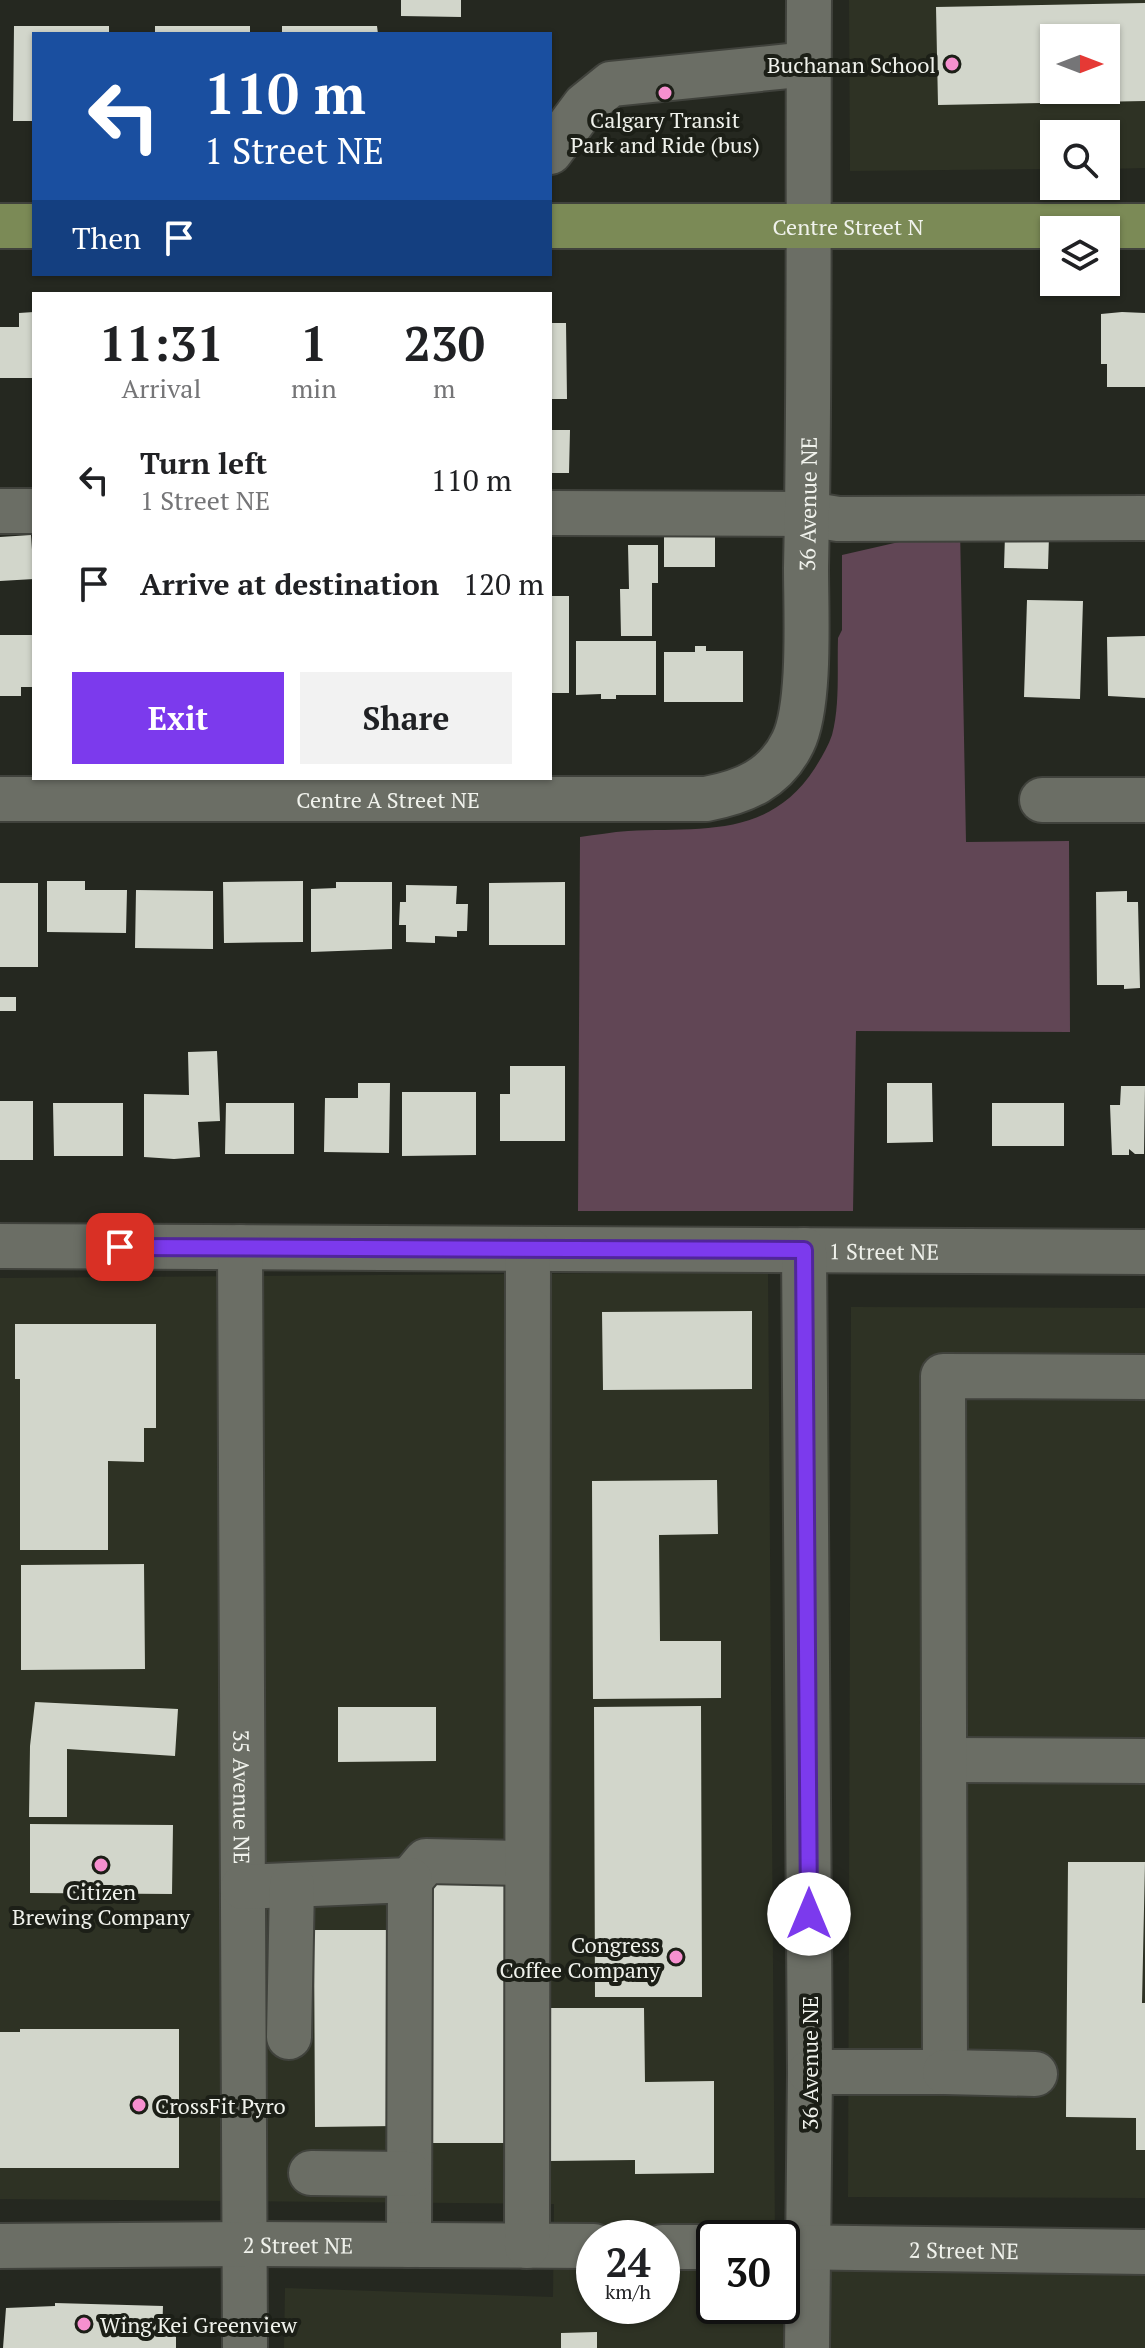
<!DOCTYPE html>
<html lang="en">
<head>
<meta charset="utf-8">
<style>
	body { margin:0; font-family:"PT Serif",serif; background:#f2f2f2; color:#202124; height:100vh; display:flex; flex-direction:column; font-size:30px; white-space:nowrap }
	* { box-sizing:border-box; margin:0 }
	p { font-size:26px; color:#757577 }
	.icon { flex:none; width:44px; height:44px; fill:none; stroke:currentColor; stroke-width:2; stroke-linecap:round; stroke-linejoin:round }
	.map { position:relative; flex:1; overflow:hidden }
	.details { position:absolute; left:32px; top:292px; width:520px; height:488px; display:flex; flex-direction:column; background:#fff; border-radius:0px; box-shadow:0 2px 6px #0004 }
	.details>* { flex:none }
	.guide { position:absolute; left:32px; top:32px; width:520px; height:244px; border-radius:0px; box-shadow:0 2px 6px #0004; background:#1a4fa0; color:#fff; overflow:hidden }
	.needle { width:52px; rotate:90deg }
	.fabs { position:absolute; left:1040px; top:24px; display:grid; gap:16px }
	.fabs a { display:grid; place-items:center; width:80px; height:80px; border-radius:0px; background:#fff; box-shadow:0 2px 6px #0004; font-size:40px }
	.speed { position:absolute; left:576px; top:2220px; display:flex; gap:16px; font-size:40px; font-weight:700; text-align:center }
	.speed>* { display:grid; place-content:center; width:104px; height:104px; border-radius:50%; background:#fff; box-shadow:0 2px 6px #0004; line-height:1 }
	.speed small { font-size:20px; font-weight:400 }
	.speed .limit { border:4px solid #111; border-radius:12px; background:#fff; color:#111 }
	.pin { position:absolute; display:grid; place-items:center; width:68px; height:68px; color:#fff; margin:-34px; border-radius:16px; box-shadow:0 4px 12px #0006 }
	.me { position:absolute; width:88px; margin:-44px; rotate:0deg; stroke-linejoin:round; filter:drop-shadow(0 0 6px #0008) }
	.turn { display:flex; align-items:center; gap:28px; height:168px; padding:0 40px; font-size:36px }
	.turn .icon { width:104px; height:104px; stroke-width:2.5 }
	.turn b { display:block; font-size:56px; line-height:68px }
	.then { display:flex; align-items:center; height:76px; padding:0 40px; background:#0003; gap:16px; font-size:30px }
	.eta { display:flex; justify-content:space-evenly; align-items:center; height:136px; text-align:center }
	.eta b { font-size:48px; font-weight:700; line-height:56px }
	.cta { display:flex; gap:16px; margin-top:auto; padding:16px 40px }
	.cta a { flex:1; height:92px; border-radius:0px; background:#7c3aed; color:#fff; font-size:32px; font-weight:700; line-height:92px; text-align:center }
	.cta a+a { background:#f2f2f2; color:#202124 }
	ul { padding:0; list-style:none }
	li { display:flex; align-items:center; gap:24px; height:104px; padding:0 40px }
	li div { flex:1 }
	li b { display:block; font-size:30px }
	li em { font-style:normal }
	.map>svg:first-child { display:block }
</style>
</head>
<body>
<div class="map">
<svg width="1145" height="2348" viewBox="0 0 1145 2348">
	<rect width="100%" height="100%" fill="#252820"/>
	<path fill="#2e3224" fill-rule="evenodd" d="M 849,0 L 1145,0 L 1145,168 L 1106,169 L 1106,134 L 1054,134 L 1054,169 L 850,171 ZM 1054,38 L 1106,38 L 1106,90 L 1054,90 Z
		M 768,1272 L 775,2238 L 714,2238 L 714,2306 L 782,2306 L 782,2243 L 1145,2243 L 1145,2348 L 284,2348 L 285,2288 L 553,2297 L 554,2204 L 0,2199 L 0,1278 ZM 594,2238 L 662,2238 L 662,2306 L 594,2306 Z
		M 851,1307 L 1145,1308 L 1145,2198 L 848,2197 Z"/>
	<path fill="#614655" d="M 960,528 L 966,842 L 1069,841 L 1070,1032 L 856,1031 L 853,1211 L 578,1211 L 580,837 C 596,835 612,832 628,831 C 701,827 769,839 815,768 C 821,758 828,747 832,735 C 840,705 837,670 838,638 L 842,630 L 842,555 Z"/>
	<path fill="#d2d6cb" fill-rule="evenodd" d="M 401,0 L 461,0 L 461,17 L 401,16 Z
		M 1145,3 L 1145,101 L 938,105 L 936,7 ZM 1054,38 L 1106,38 L 1106,90 L 1054,90 Z
		M 14,26 L 109,26 L 109,34 L 34,34 L 34,121 L 13,121 Z
		M 155,26 L 250,26 L 250,34 L 155,34 Z
		M 282,26 L 377,26 L 378,34 L 282,34 Z
		M 34,312 L 34,378 L 0,378 L 0,327 L 19,327 L 19,313 Z
		M 1122,312 L 1145,313 L 1145,387 L 1107,387 L 1107,364 L 1101,364 L 1101,314 Z
		M 550,323 L 566,323 L 567,399 L 550,399 Z
		M 550,430 L 570,430 L 569,473 L 550,473 Z
		M 664,524 L 715,525 L 715,567 L 664,567 Z
		M 31,535 L 34,579 L 0,581 L 0,537 Z
		M 1005,535 L 1049,536 L 1048,569 L 1004,568 Z
		M 628,545 L 658,545 L 658,583 L 652,583 L 652,636 L 621,636 L 620,589 L 629,589 Z
		M 550,596 L 569,596 L 569,693 L 550,693 Z
		M 1027,600 L 1083,601 L 1080,699 L 1024,697 Z
		M 0,635 L 34,635 L 34,687 L 21,687 L 21,696 L 0,696 Z
		M 1145,636 L 1145,698 L 1108,696 L 1107,637 Z
		M 576,641 L 656,641 L 656,695 L 616,695 L 616,699 L 601,699 L 601,694 L 576,695 Z
		M 695,646 L 706,646 L 706,651 L 743,651 L 743,702 L 664,702 L 664,652 L 695,652 Z
		M 47,881 L 85,881 L 85,890 L 127,890 L 126,933 L 47,932 Z
		M 303,881 L 303,942 L 224,943 L 223,882 Z
		M 336,882 L 392,882 L 392,949 L 311,952 L 311,889 L 336,888 Z
		M 565,882 L 565,945 L 489,945 L 489,883 Z
		M 0,883 L 38,883 L 38,967 L 0,967 Z
		M 406,885 L 457,886 L 456,904 L 468,904 L 467,931 L 457,931 L 457,937 L 435,936 L 435,943 L 406,942 L 406,925 L 399,925 L 400,902 L 406,902 Z
		M 136,890 L 213,891 L 213,949 L 135,948 Z
		M 1127,891 L 1127,902 L 1138,902 L 1140,988 L 1124,989 L 1124,985 L 1097,985 L 1096,892 Z
		M 0,997 L 16,997 L 16,1011 L 0,1011 Z
		M 217,1051 L 220,1121 L 198,1122 L 200,1157 L 174,1159 L 144,1157 L 144,1094 L 189,1095 L 188,1052 Z
		M 510,1066 L 565,1066 L 565,1141 L 500,1141 L 500,1094 L 510,1094 Z
		M 358,1083 L 390,1083 L 389,1153 L 324,1152 L 325,1098 L 358,1098 Z
		M 887,1083 L 932,1083 L 933,1142 L 887,1143 Z
		M 1121,1086 L 1145,1086 L 1144,1154 L 1135,1154 L 1129,1149 L 1129,1155 L 1112,1155 L 1110,1105 L 1120,1105 Z
		M 402,1092 L 476,1092 L 476,1155 L 402,1156 Z
		M 0,1101 L 33,1101 L 33,1160 L 0,1160 Z
		M 53,1103 L 123,1103 L 123,1156 L 54,1156 Z
		M 226,1103 L 294,1103 L 294,1154 L 225,1154 Z
		M 992,1103 L 1064,1103 L 1064,1146 L 992,1146 Z
		M 752,1311 L 752,1389 L 603,1390 L 602,1312 Z
		M 15,1324 L 156,1324 L 156,1428 L 144,1428 L 144,1462 L 108,1461 L 108,1550 L 20,1550 L 20,1379 L 15,1379 Z
		M 717,1480 L 718,1534 L 659,1535 L 660,1641 L 721,1641 L 721,1698 L 593,1699 L 592,1481 Z
		M 144,1564 L 145,1669 L 21,1670 L 21,1565 Z
		M 35,1702 L 178,1709 L 175,1756 L 67,1749 L 67,1817 L 29,1817 L 30,1746 Z
		M 701,1706 L 702,1997 L 595,1997 L 594,1707 Z
		M 338,1707 L 436,1707 L 436,1761 L 338,1762 Z
		M 30,1824 L 173,1825 L 172,1894 L 30,1893 Z
		M 1068,1862 L 1145,1862 L 1142,2003 L 1145,2003 L 1145,2150 L 1136,2150 L 1136,2118 L 1066,2117 Z
		M 519,1879 L 521,2143 L 431,2143 L 429,1880 Z
		M 314,1930 L 395,1930 L 396,2126 L 315,2127 Z
		M 548,2008 L 644,2008 L 645,2082 L 714,2081 L 714,2173 L 635,2174 L 635,2160 L 549,2161 Z
		M 20,2029 L 179,2029 L 179,2168 L 0,2168 L 0,2032 L 20,2032 Z
		M 55,2303 L 163,2306 L 162,2336 L 176,2336 L 176,2348 L 3,2348 L 6,2308 L 55,2306 Z
		M 597,2332 L 597,2348 L 561,2348 L 561,2333 Z"/>
	<g fill="none" stroke-linecap="round" stroke-linejoin="round">
		<g stroke="#40423c" stroke-width="48">
			<g id="minor">
				<path d="M 550,152 L 585,105 L 611,84 L 809,64"/>
				<path d="M 0,511 L 34,511"/>
				<path d="M 550,513 L 808,514 L 838,519 L 1145,518"/>
				<path id="s1" d="M 0,799 L 706,799 C 744,792 775,779 793,742 C 811,705 806,612 806,568 C 810,379 808,189 809,0"/>
				<path d="M 1042,800 L 1145,800"/>
				<path id="s2" d="M 0,1246 L 1145,1252"/>
				<path id="s3" d="M 240,1247 L 245,2348"/>
				<path d="M 804,1250 L 810,2072 L 807,2348"/>
				<path d="M 945,1760 L 1145,1761"/>
				<path d="M 410,1880 L 426,1861 L 527,1863"/>
				<path d="M 243,1887 L 410,1880 L 409,2245"/>
				<path d="M 289,2037 L 292,1885"/>
				<path d="M 810,2072 L 945,2072 L 943,1376 L 1145,1377"/>
				<path d="M 945,2072 L 1035,2074"/>
				<path d="M 311,2173 L 409,2174"/>
				<path id="s4" d="M 0,2246 L 245,2244 L 594,2246"/>
				<path d="M 527,2246 L 528,1249"/>
				<path d="M 662,2247 L 714,2247"/>
				<path id="s5" d="M 782,2247 L 1145,2252"/>
			</g>
		</g>
		<g stroke="#40423c" stroke-width="48">
			<g id="major">
				<path d="M 0,226 L 34,226"/>
				<path id="s6" d="M 550,226 L 1145,226"/>
			</g>
		</g>
		<use href="#minor" stroke="#6b6e65" stroke-width="44"/>
		<use href="#major" stroke="#7b8a56" stroke-width="44"/>
	</g>
	<g fill="none" stroke-linecap="round" stroke-linejoin="round">
		<g stroke="#51269a" stroke-width="20">
			<path id="route" d="M 120,1247 L 804,1250 L 809,1914"/>
		</g>
		<use href="#route" stroke="#7c3aed" stroke-width="14"/>
	</g>
	<g fill="#f690cf" stroke="#1c1f17" stroke-width="3">
		<circle cx="952" cy="64" r="8"/>
		<circle cx="665" cy="93" r="8"/>
		<circle cx="101" cy="1865" r="8"/>
		<circle cx="676" cy="1957" r="8"/>
		<circle cx="139" cy="2105" r="8"/>
		<circle cx="84" cy="2324" r="8"/>
	</g>
	<g text-anchor="middle" dominant-baseline="central" stroke-width="8" stroke-linejoin="round" paint-order="stroke">
		<g font-size="22" fill="#f0f2ec" stroke="#1c1f17" text-anchor="end">
			<text x="936" y="64">Buchanan School</text>
			<text x="665" y="119" text-anchor="middle">Calgary Transit<tspan x="665" dy="25">Park and Ride (bus)</tspan></text>
			<text x="101" y="1891" text-anchor="middle">Citizen<tspan x="101" dy="25">Brewing Company</tspan></text>
			<text x="660" y="1944">Congress<tspan x="660" dy="25">Coffee Company</tspan></text>
			<text x="155" y="2105" text-anchor="start">CrossFit Pyro</text>
			<text x="100" y="2324" text-anchor="start">Wing Kei Greenview</text>
		</g>
		<g font-size="22" fill="#f0f2ec" stroke="#1c1f17">
			<text stroke="none"><textPath href="#s6" startOffset="298">Centre Street N</textPath></text>
			<text stroke="none"><textPath href="#s1" startOffset="1054">36 Avenue NE</textPath></text>
			<text stroke="none"><textPath href="#s1" startOffset="388">Centre A Street NE</textPath></text>
			<text stroke="none"><textPath href="#s2" startOffset="884">1 Street NE</textPath></text>
			<text stroke="none"><textPath href="#s3" startOffset="550">35 Avenue NE</textPath></text>
			<text transform="translate(809 2063) rotate(-90)">36 Avenue NE</text>
			<text stroke="none"><textPath href="#s4" startOffset="298">2 Street NE</textPath></text>
			<text stroke="none"><textPath href="#s5" startOffset="182">2 Street NE</textPath></text>
		</g>
	</g>
</svg>
<div class="fabs">
<a><svg class="needle" viewBox="-14 -14 28 28"><path d="M0-13l5 13h-10z" fill="#e53935"/><path d="M0 13l5-13h-10z" fill="#757577"/></svg></a>
<a><svg class="icon" aria-label="search" viewBox="0 0 24 24"><circle cx="10" cy="10" r="6"/><path d="M15 15l6 6"/></svg></a>
<a><svg class="icon" aria-label="layers" viewBox="0 0 24 24"><path d="M12 4l9 5-9 5-9-5zM3 14l9 5 9-5"/></svg></a>
</div>
<div class="speed"><div>24<small>km/h</small></div><div class="limit">30</div></div>
<div class="pin" style="left:120px;top:1247px;background:#d93025"><svg class="icon" aria-label="arrive" viewBox="0 0 24 24"><path d="M6 21V4h12l-3 4 3 4H6"/></svg></div>
<svg class="me" style="left:809px;top:1914px" viewBox="-20 -20 40 40"><circle r="19" fill="#fff"/><path d="M0-13L10 11 0 6-10 11z" fill="#7c3aed"/></svg>
<div class="guide">
<div class="turn"><svg class="icon" aria-label="left" viewBox="0 0 24 24"><path d="M17 20v-9H6M10 6l-5 5 5 5"/></svg><div><b>110 m</b>1 Street NE</div></div>
<div class="then">Then<svg class="icon" aria-label="arrive" viewBox="0 0 24 24"><path d="M6 21V4h12l-3 4 3 4H6"/></svg></div>
</div>
<section class="details">
<div class="eta">
<div><b>11:31</b><p>Arrival</p></div>
<div><b>1</b><p>min</p></div>
<div><b>230</b><p>m</p></div>
</div>
<ul>
<li><svg class="icon" aria-label="left" viewBox="0 0 24 24"><path d="M17 20v-9H6M10 6l-5 5 5 5"/></svg><div><b>Turn left</b><p>1 Street NE</p></div><em>110 m</em></li>
<li><svg class="icon" aria-label="arrive" viewBox="0 0 24 24"><path d="M6 21V4h12l-3 4 3 4H6"/></svg><div><b>Arrive at destination</b></div><em>120 m</em></li>
</ul>
<div class="cta"><a>Exit</a><a>Share</a></div>
</section>
</div>
</body>
</html>
